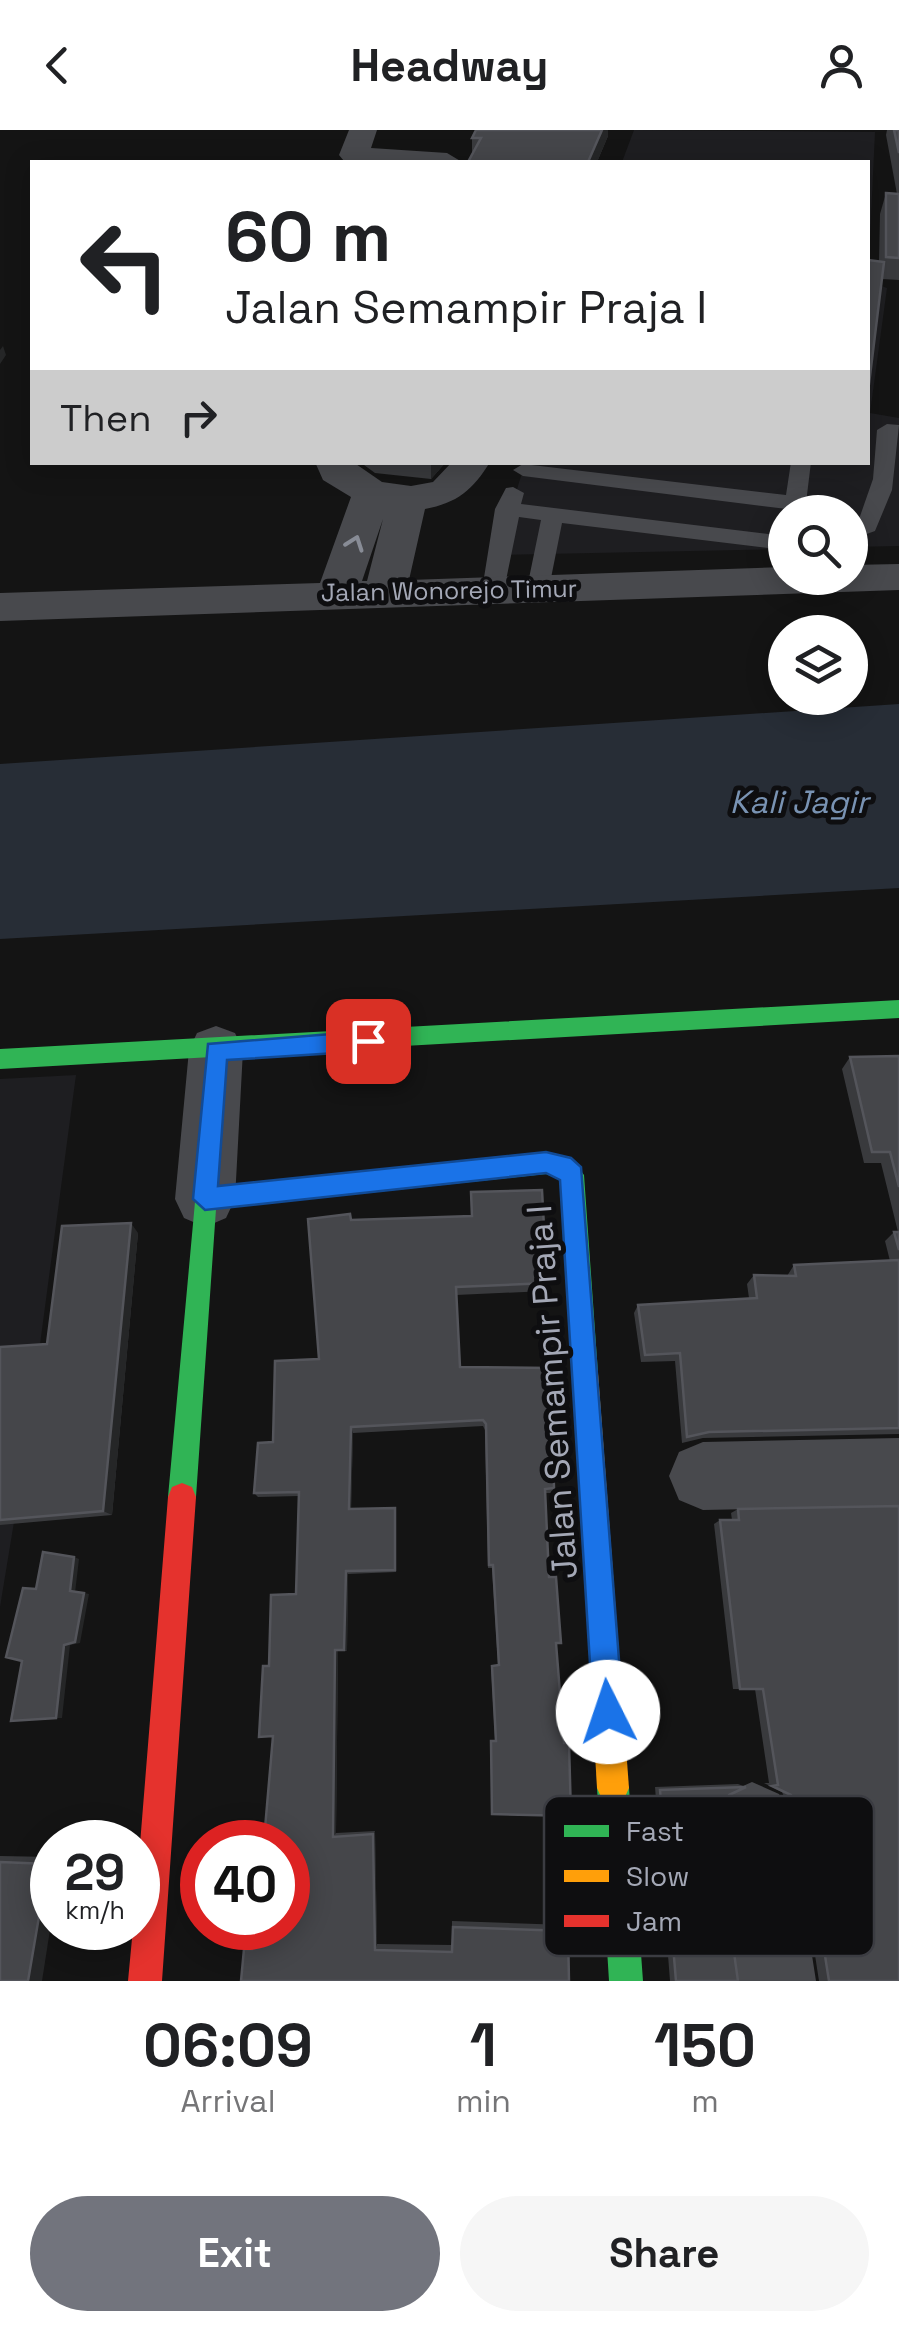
<!DOCTYPE html>
<html lang="en">
<head>
<meta charset="utf-8">
<style>
	body { margin:0; font-family:"Space Grotesk",sans-serif; background:#f6f6f6; color:#202124; height:100vh; display:flex; flex-direction:column; font-size:38px; white-space:nowrap }
	* { box-sizing:border-box; margin:0 }
	p { font-size:32px; color:#757577 }
	.icon { flex:none; width:55px; height:55px; fill:none; stroke:currentColor; stroke-width:2; stroke-linecap:round; stroke-linejoin:round }
	.map { position:relative; height:1851px; overflow:hidden }
	.panel { display:flex; flex-direction:column; background:#fff; flex:1 }
	.panel>* { flex:none }
	.guide { position:absolute; left:30px; top:30px; width:840px; height:305px; border-radius:0px; box-shadow:0 5px 25px #0003; background:#fff; color:#202124; overflow:hidden }
	.fabs { position:absolute; left:768px; top:365px; display:grid; gap:20px }
	.fabs a { display:grid; place-items:center; width:100px; height:100px; border-radius:50%; background:#fff; box-shadow:0 5px 25px #0003; font-size:50px }
	.speed { position:absolute; left:30px; top:1690px; display:flex; gap:20px; font-size:50px; font-weight:700; text-align:center }
	.speed>* { display:grid; place-content:center; width:130px; height:130px; border-radius:50%; background:#fff; box-shadow:0 5px 25px #0003; line-height:1 }
	.speed small { font-size:25px; font-weight:400 }
	.speed .limit { border:15px solid #d22; background:#fff; color:#111 }
	.pin { position:absolute; display:grid; place-items:center; width:85px; height:85px; color:#fff; margin:-42px; border-radius:20px; box-shadow:0 5px 15px #0006 }
	.me { position:absolute; width:110px; margin:-55px; rotate:356deg; stroke-linejoin:round; filter:drop-shadow(0 0 8px #0008) }
	.turn { display:flex; align-items:center; gap:35px; height:210px; padding:0 30px; font-size:45px }
	.turn .icon { width:130px; height:130px; stroke-width:2.5 }
	.turn b { display:block; font-size:70px; line-height:85px }
	.then { display:flex; align-items:center; height:95px; padding:0 30px; background:#0003; gap:20px; font-size:38px }
	.eta { display:flex; justify-content:space-evenly; align-items:center; height:170px; text-align:center }
	.eta b { font-size:60px; font-weight:600; line-height:70px }
	.action { display:flex; gap:20px; margin-top:auto; padding:20px 30px }
	.action a { flex:1; height:115px; border-radius:60px; background:#72747d; color:#fff; font-size:40px; font-weight:600; line-height:115px; text-align:center }
	.action a+a { background:#f6f6f6; color:#202124 }
	header { display:flex; justify-content:space-between; align-items:center; height:130px; padding:0 30px; background:#fff; font-size:45px; font-weight:600 }
	.map>svg:first-child { display:block }
</style>
</head>
<body>
<header><svg class="icon" aria-label="back" viewBox="0 0 24 24"><path d="M15 5l-7 7 7 7"/></svg>Headway<svg class="icon" aria-label="person" viewBox="0 0 24 24"><circle cx="12" cy="8" r="4"/><path d="M4 21q1-7 8-7t8 7"/></svg></header>
<div class="map">
<svg width="899" height="1851" viewBox="0 0 899 1851">
	<rect width="100%" height="100%" fill="#141414"/>
	<path fill="#1e1e21" d="M 634,0 L 875,2 L 868,151 L 887,158 L 870,283 L 899,288 L 899,416 L 850,417 L 850,382 L 785,382 L 785,419 L 497,425 L 525,333 L 868,332 L 868,32 L 622,32 Z
		M 76,945 L 26,1319 L 0,1477 L 0,949 Z"/>
	<path fill="#272d36" d="M 899,574 L 899,758 L 0,809 L 0,634 Z"/>
	<g fill="none" stroke-linecap="round" stroke-linejoin="round">
		<path fill="#48494d" fill-rule="evenodd" d="M 887,294 L 899,295 L 892,360 L 875,401 L 850,410 L 850,395 L 858,392 L 873,349 L 877,300 Z
			M 791,332 L 811,332 L 806,373 L 795,380 L 523,346 L 513,340 L 523,334 L 786,365 Z
			M 513,357 L 524,363 L 521,374 L 785,406 L 785,420 L 562,393 L 549,458 L 538,465 L 527,458 L 541,390 L 519,387 L 504,460 L 493,467 L 482,460 L 495,379 L 506,358 Z"/>
		<path fill="#48494d" fill-rule="evenodd" d="M 349,0 L 377,0 L 371,18 L 447,23 L 462,32 L 344,31 L 339,25 Z
			M 315,332 L 353,332 L 382,352 L 411,356 L 433,352 L 452,332 L 490,332 C 473,360 457,373 425,379 L 409,450 L 785,437 L 785,448 L 850,448 L 850,435 L 899,434 L 899,460 L 0,491 L 0,463 L 320,453 L 351,367 L 323,350 ZM 383,389 L 367,451 L 362,451 Z
			M 216,896 L 235,903 L 243,920 L 235,1069 L 226,1088 L 205,1097 L 184,1088 L 175,1069 L 189,920 L 197,903 Z
			M 899,1308 L 899,1376 L 703,1380 L 679,1370 L 669,1346 L 679,1322 L 703,1312 Z
			M 752,1652 L 779,1664 L 791,1691 L 816,1851 L 734,1851 L 713,1691 L 725,1664 Z"/>
		<path fill="#30b455" fill-rule="evenodd" d="M 899,870 L 899,888 L 0,939 L 0,919 Z
			M 546,1022 L 571,1028 L 584,1045 L 598,1243 L 594,1252 L 585,1256 L 576,1252 L 572,1243 L 560,1050 L 546,1044 L 216,1079 L 196,1367 L 192,1377 L 182,1381 L 172,1377 L 168,1367 L 196,1061 Z
			M 613,1642 L 624,1647 L 629,1658 L 643,1851 L 609,1851 L 597,1658 L 602,1647 Z"/>
		<path fill="#ff9f0a" fill-rule="evenodd" d="M 585,1230 L 594,1234 L 598,1243 L 629,1658 L 624,1669 L 613,1674 L 602,1669 L 597,1658 L 572,1243 L 576,1234 Z"/>
		<path fill="#e5322d" fill-rule="evenodd" d="M 182,1353 L 192,1357 L 196,1367 L 162,1851 L 128,1851 L 133,1798 L 138,1798 L 138,1739 L 168,1367 L 172,1357 Z"/>
	</g>
	<path fill="#393a3d" d="M 887,0 L 899,0 L 899,150 L 882,149 L 868,260 L 868,130 L 879,132 L 880,84 L 886,63 L 897,64 L 886,5 Z
		M 608,6 L 597,32 L 468,32 L 472,24 L 472,8 Z
		M 360,332 L 446,332 L 431,349 L 375,343 Z
		M 899,926 L 899,1304 L 703,1308 L 682,1313 L 675,1231 L 641,1232 L 634,1183 L 638,1175 L 749,1168 L 747,1154 L 754,1145 L 787,1146 L 794,1135 L 890,1131 L 885,1111 L 894,1102 L 898,1102 L 881,1033 L 864,1033 L 842,939 L 850,927 Z
		M 471,1062 L 547,1153 L 546,1161 L 456,1165 L 460,1237 L 554,1358 L 552,1363 L 545,1363 L 549,1447 L 559,1513 L 556,1514 L 563,1611 L 569,1613 L 492,1684 L 490,1610 L 495,1610 L 491,1536 L 498,1535 L 492,1438 L 488,1438 L 485,1300 L 483,1296 L 353,1303 L 351,1379 L 396,1382 L 396,1442 L 348,1444 L 347,1521 L 338,1521 L 336,1703 L 375,1701 L 377,1814 L 452,1815 L 452,1791 L 565,1795 L 568,1801 L 569,1851 L 244,1819 L 249,1812 L 252,1812 L 255,1711 L 260,1707 L 264,1707 L 273,1606 L 269,1536 L 296,1464 L 299,1366 L 258,1367 L 254,1363 L 273,1312 L 319,1229 L 351,1090 L 471,1086 Z
		M 138,1103 L 112,1385 L 0,1395 L 0,1217 L 47,1214 Z
		M 738,1379 L 899,1851 L 819,1851 L 794,1689 L 782,1662 L 764,1653 L 769,1653 L 755,1559 L 733,1559 L 714,1394 L 720,1390 L 732,1390 L 731,1383 Z
		M 738,1654 L 746,1657 L 729,1665 L 716,1695 L 738,1851 L 670,1851 L 655,1657 Z
		M 0,1726 L 52,1727 L 52,1787 L 0,1851 Z"/>
	<path fill="#252627" d="M 602,0 L 608,0 L 608,6 L 597,32 L 588,32 Z
		M 3,216 L 6,225 L 0,234 L 0,220 Z
		M 431,332 L 446,332 L 431,349 Z
		M 131,1093 L 138,1103 L 112,1385 L 103,1381 Z
		M 351,1297 L 353,1303 L 351,1383 L 349,1379 Z
		M 74,1427 L 79,1429 L 75,1463 L 70,1461 Z
		M 346,1441 L 348,1444 L 347,1521 L 344,1520 Z
		M 84,1463 L 89,1464 L 80,1513 L 70,1515 L 62,1588 L 56,1588 L 64,1515 Z
		M 335,1520 L 338,1521 L 336,1703 L 333,1707 Z
		M 375,1701 L 377,1814 L 375,1820 L 373,1704 Z
		M 52,1732 L 52,1787 L 42,1851 L 28,1851 L 48,1734 Z"/>
	<path fill="#45464a" stroke="#54555b" stroke-width="2.5" d="M 476,0 L 602,0 L 588,32 L 468,32 L 481,8 L 472,8 Z
		M 894,0 L 899,0 L 899,23 Z
		M 886,63 L 899,64 L 899,128 L 886,127 Z
		M 868,130 L 884,132 L 869,254 L 868,254 Z
		M 899,926 L 899,1057 L 890,1022 L 872,1022 L 850,927 Z
		M 542,1060 L 547,1153 L 456,1157 L 460,1237 L 551,1238 L 554,1358 L 545,1359 L 549,1447 L 556,1447 L 561,1513 L 556,1513 L 564,1613 L 569,1613 L 571,1686 L 492,1684 L 491,1611 L 496,1611 L 492,1536 L 499,1535 L 493,1435 L 489,1435 L 486,1294 L 483,1290 L 351,1297 L 349,1379 L 395,1378 L 395,1440 L 346,1441 L 344,1520 L 335,1520 L 333,1707 L 373,1704 L 375,1820 L 452,1822 L 453,1797 L 568,1801 L 569,1851 L 241,1851 L 244,1819 L 252,1819 L 252,1798 L 288,1798 L 288,1712 L 255,1712 L 255,1711 L 264,1710 L 273,1606 L 259,1607 L 263,1536 L 269,1536 L 271,1465 L 296,1464 L 299,1362 L 254,1363 L 258,1313 L 273,1312 L 275,1231 L 319,1229 L 308,1089 L 350,1084 L 351,1090 L 472,1086 L 471,1062 Z
		M 131,1093 L 103,1381 L 0,1390 L 0,1217 L 47,1214 L 62,1096 Z
		M 894,1102 L 899,1102 L 899,1120 Z
		M 899,1130 L 899,1298 L 709,1302 L 687,1307 L 680,1223 L 645,1225 L 638,1175 L 757,1168 L 754,1145 L 796,1146 L 794,1135 Z
		M 899,1376 L 899,1851 L 829,1851 L 804,1693 L 791,1665 L 772,1656 L 778,1655 L 763,1559 L 740,1559 L 720,1390 L 739,1390 L 738,1379 Z
		M 43,1422 L 74,1427 L 70,1461 L 84,1463 L 75,1512 L 64,1515 L 56,1588 L 11,1591 L 22,1531 L 6,1527 L 23,1458 L 36,1459 Z
		M 746,1657 L 729,1665 L 716,1695 L 738,1851 L 676,1851 L 660,1660 Z
		M 0,1732 L 48,1734 L 28,1851 L 0,1851 Z"/>
	<defs><path id="oneway-chevron" d="M-2-3.5L2.5 0L-2 3.5" fill="none" stroke-width="1.6" stroke-linecap="round" stroke-linejoin="round" transform="scale(2.5)"/></defs>
	<use stroke="#888c96" href="#oneway-chevron" transform="translate(355 413) rotate(-70)"/>
	<path fill="#1a73e8" stroke="#114b97" stroke-width="2.5" d="M 368,901 L 379,911 L 368,921 L 227,930 L 218,1056 L 546,1022 L 571,1028 L 581,1037 L 623,1582 L 619,1593 L 608,1598 L 597,1593 L 593,1582 L 560,1050 L 546,1043 L 205,1080 L 193,1069 L 208,914 Z"/>
	<g text-anchor="middle" dominant-baseline="central" stroke-width="10" stroke-linejoin="round" paint-order="stroke">
		<g font-size="25" fill="#a4a8b6" stroke="#0e0e10">
			<text transform="translate(449 460) rotate(-1)">Jalan Wonorejo Timur</text>
		</g>
		<g font-size="32" font-style="italic" fill="#7993b3" stroke="#0e0e10">
			<text x="799" y="672">Kali Jagir</text>
		</g>
		<g font-size="35" fill="#a4a8b6" stroke="#0e0e10">
			<text transform="translate(552 1262) rotate(-94)">Jalan Semampir Praja I</text>
		</g>
	</g>
	<rect x="544" y="1666" width="330" height="160" rx="15" fill="#0e0e10" stroke="#3b3c42" stroke-width="2.5"/>
	<rect x="564" y="1695" width="45" height="12" fill="#30b455"/>
	<rect x="564" y="1740" width="45" height="12" fill="#ff9f0a"/>
	<rect x="564" y="1785" width="45" height="12" fill="#e5322d"/>
	<g font-size="28" fill="#a4a8b6">
		<text x="626" y="1711">Fast</text>
		<text x="626" y="1756">Slow</text>
		<text x="626" y="1801">Jam</text>
	</g>
</svg>
<div class="fabs">
<a><svg class="icon" aria-label="search" viewBox="0 0 24 24"><circle cx="10" cy="10" r="6"/><path d="M15 15l6 6"/></svg></a>
<a><svg class="icon" aria-label="layers" viewBox="0 0 24 24"><path d="M12 4l9 5-9 5-9-5zM3 14l9 5 9-5"/></svg></a>
</div>
<div class="speed"><div>29<small>km/h</small></div><div class="limit">40</div></div>
<div class="pin" style="left:368px;top:911px;background:#d93025"><svg class="icon" aria-label="arrive" viewBox="0 0 24 24"><path d="M6 21V4h12l-3 4 3 4H6"/></svg></div>
<svg class="me" style="left:608px;top:1582px" viewBox="-20 -20 40 40"><circle r="19" fill="#fff"/><path d="M0-13L10 11 0 6-10 11z" fill="#1a73e8"/></svg>
<div class="guide">
<div class="turn"><svg class="icon" aria-label="left" viewBox="0 0 24 24"><path d="M17 20v-9H6M10 6l-5 5 5 5"/></svg><div><b>60 m</b>Jalan Semampir Praja I</div></div>
<div class="then">Then<svg class="icon" aria-label="right" viewBox="0 0 24 24"><path d="M7 20v-9h11M14 6l5 5-5 5"/></svg></div>
</div>
</div>
<section class="panel">
<div class="eta">
<div><b>06:09</b><p>Arrival</p></div>
<div><b>1</b><p>min</p></div>
<div><b>150</b><p>m</p></div>
</div>
<div class="action"><a>Exit</a><a>Share</a></div>
</section>
</body>
</html>
